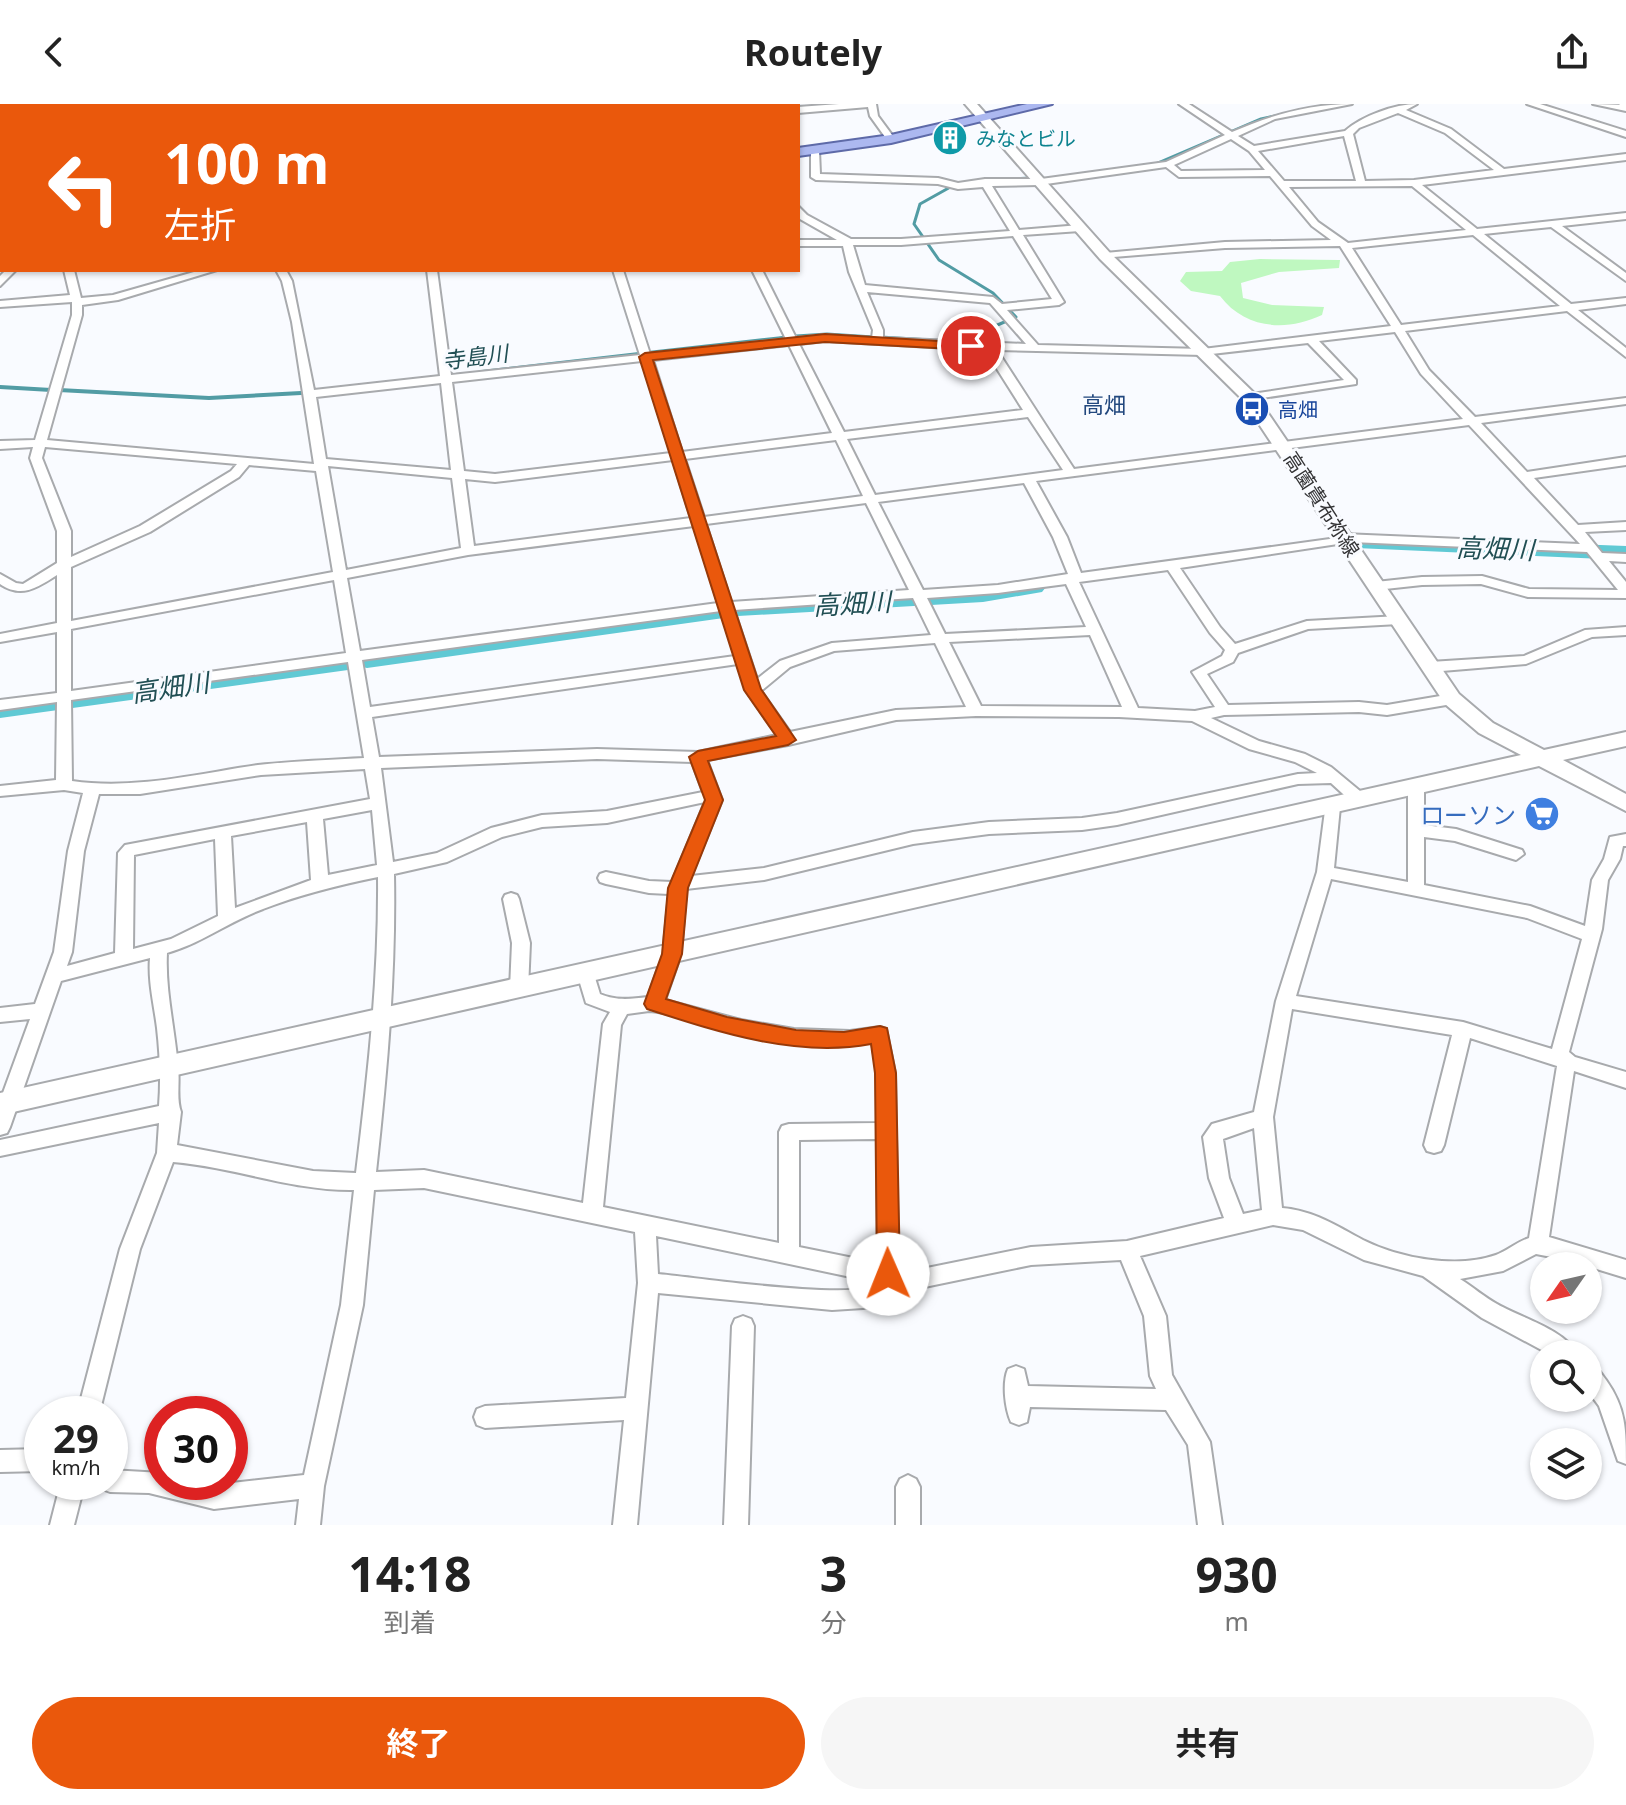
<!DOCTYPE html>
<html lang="ja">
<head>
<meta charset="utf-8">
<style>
	body { margin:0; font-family:"Noto Sans","Noto Sans JP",sans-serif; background:#f6f6f6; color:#222; height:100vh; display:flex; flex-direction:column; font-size:30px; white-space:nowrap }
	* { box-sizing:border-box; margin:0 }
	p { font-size:26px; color:#767676 }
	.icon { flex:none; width:44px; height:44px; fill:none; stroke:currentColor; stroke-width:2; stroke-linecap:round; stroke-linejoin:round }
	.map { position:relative; height:1421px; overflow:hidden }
	.panel { display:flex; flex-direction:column; background:#fff; flex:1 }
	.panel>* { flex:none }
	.top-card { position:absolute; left:0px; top:0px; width:800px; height:168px; box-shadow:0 2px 6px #0004; background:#ea580c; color:#fff; overflow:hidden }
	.needle { width:52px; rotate:236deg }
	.buttons { position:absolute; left:1530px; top:1148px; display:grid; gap:16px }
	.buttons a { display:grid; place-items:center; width:72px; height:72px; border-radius:50%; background:#fff; box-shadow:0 2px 6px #0004; font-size:40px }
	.speed { position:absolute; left:24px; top:1292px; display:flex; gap:16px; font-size:40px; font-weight:700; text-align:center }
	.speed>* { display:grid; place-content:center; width:104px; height:104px; border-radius:50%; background:#fff; box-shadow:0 2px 6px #0004; line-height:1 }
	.speed small { font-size:20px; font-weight:400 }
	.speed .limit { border:12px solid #d22; background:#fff; color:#111 }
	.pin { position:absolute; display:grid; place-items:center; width:68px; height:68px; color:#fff; margin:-34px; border:4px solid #fff; border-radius:50%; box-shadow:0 2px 8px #0007 }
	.me { position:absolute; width:88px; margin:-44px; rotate:359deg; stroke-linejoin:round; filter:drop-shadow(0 0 6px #0008) }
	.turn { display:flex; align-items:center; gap:28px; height:168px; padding:0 32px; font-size:36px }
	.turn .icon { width:104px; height:104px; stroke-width:2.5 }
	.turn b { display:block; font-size:56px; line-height:68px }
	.eta { display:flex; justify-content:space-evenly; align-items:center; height:136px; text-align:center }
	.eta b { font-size:48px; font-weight:700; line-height:56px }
	.button { display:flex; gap:16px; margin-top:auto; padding:16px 32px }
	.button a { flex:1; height:92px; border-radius:48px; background:#ea580c; color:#fff; font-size:32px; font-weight:700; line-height:92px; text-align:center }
	.button a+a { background:#f6f6f6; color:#222 }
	header { display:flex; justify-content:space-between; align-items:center; height:104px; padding:0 32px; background:#fff; font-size:36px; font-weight:700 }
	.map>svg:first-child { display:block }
</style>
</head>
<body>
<header><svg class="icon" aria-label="back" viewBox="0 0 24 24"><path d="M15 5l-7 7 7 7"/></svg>Routely<svg class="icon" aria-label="share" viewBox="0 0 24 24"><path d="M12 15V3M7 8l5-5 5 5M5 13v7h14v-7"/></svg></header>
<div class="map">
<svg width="1626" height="1421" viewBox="0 0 1626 1421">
	<rect width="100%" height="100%" fill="#f9fbff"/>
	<path fill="#bff8c0" d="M 1260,155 L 1340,156 L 1339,164 L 1279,168 L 1241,179 L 1243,194 L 1272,201 L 1324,203 L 1322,211 C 1286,228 1245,225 1220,192 L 1191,187 L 1180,177 L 1186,168 L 1222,167 L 1230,158 Z"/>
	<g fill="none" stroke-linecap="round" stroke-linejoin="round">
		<path stroke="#529ca4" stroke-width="3" d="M 1156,60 L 1261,15 L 1331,0
			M 1008,75 L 1030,74
			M 954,81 L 920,100 L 914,120 L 939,156 L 993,189 L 1016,213 L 965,235
			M 796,232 L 827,230 L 904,235
			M 775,235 L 783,234"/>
		<path stroke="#529ca4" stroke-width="4" d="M 872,233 L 922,236
			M 948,238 L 973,233
			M 648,249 L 783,234
			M 482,268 L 639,250
			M 0,283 L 51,286
			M 59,286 L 209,294 L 301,289"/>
		<path fill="#60c9d4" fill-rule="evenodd" d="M 1364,432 L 1626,442 L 1626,456 L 1356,444 L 1352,439 L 1356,434 Z
			M 1034,476 L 1042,478 L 1046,483 L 1042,488 L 983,498 L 738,512 L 367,564 L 358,562 L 354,556 L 358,550 L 367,548 L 738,498 L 983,484 Z
			M 339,552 L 348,554 L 352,560 L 348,566 L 0,614 L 0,598 Z"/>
		<g stroke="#a8aaad" stroke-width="4">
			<path id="street" d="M 15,0 L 27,0 L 28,2 L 16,2 Z
				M 383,0 L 392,0 L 393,2 L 384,2 Z
				M 549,0 L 557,0 L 558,2 L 550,2 Z
				M 703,0 L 711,0 L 711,2 L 703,2 Z
				M 839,0 L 876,0 L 878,12 L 895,35 L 888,37 L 870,12 L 868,3 L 798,9 L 798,3 Z
				M 1179,0 L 1189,0 L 1232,28 C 1271,11 1310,0 1352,0 L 1275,15 L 1238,32 L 1254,42 L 1345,27 C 1362,12 1395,0 1417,0 L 1406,6 L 1451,25 L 1504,65 L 1626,50 L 1626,56 L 1422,81 L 1477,125 L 1626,109 L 1626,115 L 1562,122 L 1626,169 L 1626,177 L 1551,123 L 1484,130 L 1571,200 L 1626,194 L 1626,200 L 1578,206 L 1626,244 L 1626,253 L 1567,207 L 1405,227 L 1429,266 L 1475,313 L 1626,294 L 1626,300 L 1481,319 L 1527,368 L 1626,353 L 1626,361 L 1534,374 L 1578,421 L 1626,418 L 1626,426 L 1585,428 L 1602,449 L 1626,450 L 1626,458 L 1609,457 L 1626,478 L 1626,494 L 1528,493 L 1481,480 L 1422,481 L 1376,486 L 1369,482 L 1376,478 L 1422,473 L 1482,472 L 1529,485 L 1618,486 L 1587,448 L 1351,438 L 1180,464 L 1220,523 L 1235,540 L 1307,517 L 1399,512 L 1406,516 L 1399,520 L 1308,525 L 1238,549 L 1233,558 L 1207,570 L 1228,601 L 1359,598 L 1387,601 L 1452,590 L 1459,595 L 1452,600 L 1387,611 L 1359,608 L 1224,611 L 1211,614 L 1259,637 L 1305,650 L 1331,663 L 1366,692 L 1368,696 L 1360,701 L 1354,700 L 1331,679 L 1298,680 L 1117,721 L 1082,726 L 989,730 L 913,740 L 764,776 L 686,785 L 681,850 L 665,896 L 741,916 L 794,925 L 850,927 L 880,923 L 886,925 L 895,969 L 898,1164 L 912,1167 L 1031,1143 L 1127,1137 L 1224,1114 L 1209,1074 L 1203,1033 L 1212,1020 L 1254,1008 L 1276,897 L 1317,768 L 1326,699 L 1332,697 L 1340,703 L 1334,764 L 1408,778 L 1408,684 L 1410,680 L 1422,680 L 1424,684 L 1424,721 L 1456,725 L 1522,746 L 1524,750 L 1516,756 L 1455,737 L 1424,733 L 1424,781 L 1530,802 L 1585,822 L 1592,776 L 1604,755 L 1610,733 L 1626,730 L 1626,742 L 1623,742 L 1620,755 L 1608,776 L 1602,825 L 1569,948 L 1575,953 L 1626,968 L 1626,984 L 1574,967 L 1549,1133 L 1626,1156 L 1626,1174 L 1567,1156 L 1536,1150 L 1503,1167 L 1460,1175 C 1473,1183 1484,1193 1497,1200 C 1519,1213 1566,1226 1577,1250 L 1549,1250 L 1482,1214 L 1423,1172 L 1364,1156 L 1303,1126 L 1273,1121 L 1140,1152 L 1166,1212 L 1172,1271 L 1210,1338 L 1222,1421 L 1198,1421 L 1188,1341 L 1166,1306 L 1030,1303 L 1027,1318 L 1019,1321 L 1011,1318 C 1005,1304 1002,1279 1008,1265 L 1016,1262 L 1024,1265 L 1028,1282 L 1156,1285 L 1150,1272 L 1144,1212 L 1121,1156 L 1031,1161 L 915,1185 L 879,1203 L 832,1206 L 658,1189 L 637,1421 L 613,1421 L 624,1316 L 485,1324 L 477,1321 L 474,1313 L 477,1305 L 485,1302 L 626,1294 L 638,1179 L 635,1128 L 424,1084 L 374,1086 L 363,1201 L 324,1382 L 320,1421 L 296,1421 L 299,1395 L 214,1405 L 149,1389 L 110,1388 L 102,1385 L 99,1378 L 110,1378 L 110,1366 L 162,1369 L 162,1378 L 199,1378 L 214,1381 L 304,1371 L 341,1201 L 354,1086 C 292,1087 235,1063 173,1058 L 140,1145 L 99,1310 L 77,1310 L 120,1145 L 157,1049 L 159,1019 L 0,1052 L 0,1036 L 159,1002 C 161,977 160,950 157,924 C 154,900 148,878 150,854 L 61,877 L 10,1023 L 7,1029 L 0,1031 L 0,997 L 30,915 L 0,918 L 0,904 L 35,900 L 54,848 L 68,747 L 83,689 L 64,686 L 0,692 L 0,682 L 56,676 L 57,598 L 0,606 L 0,596 L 57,589 L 57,528 L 0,538 L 0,530 L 57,519 L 57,471 C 38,483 22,495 0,480 L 0,470 L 16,479 L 23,480 L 57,459 L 57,427 L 30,354 L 33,343 L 0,345 L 0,337 L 35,336 L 72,211 L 72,198 L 0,203 L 0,197 L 70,191 L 64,166 L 74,166 L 81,194 L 113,191 L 201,166 L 217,166 L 118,196 L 82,201 L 82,211 L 47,336 L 314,360 L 292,218 L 282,177 L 276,166 L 286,166 L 292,177 L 314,286 L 440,272 L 427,166 L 437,166 L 451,271 L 640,251 L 613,166 L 623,166 L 650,250 L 786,235 L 752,166 L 762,166 L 796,234 L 825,231 L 872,234 L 873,226 L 849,168 L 843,142 L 798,142 L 798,136 L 837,136 L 800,115 L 798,102 L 807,111 L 851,135 L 901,135 L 1010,127 L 983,83 L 958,85 L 938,80 L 816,76 L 811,73 L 811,44 L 819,46 L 820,70 L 938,74 L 958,79 L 985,75 L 1041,75 L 1166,58 L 1225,31 ZM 1398,9 L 1445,29 L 1494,66 L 1414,76 L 1365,77 L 1353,30 L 1359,24 ZM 1344,32 L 1356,77 L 1284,77 L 1258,47 ZM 1231,35 L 1249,47 L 1265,66 L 1181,67 L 1174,61 ZM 1166,63 L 1179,73 L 1270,72 L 1312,122 L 1331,136 L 1225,138 L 1105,149 L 1101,150 L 1101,154 L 1225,144 L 1340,142 L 1391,222 L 1203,245 L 1038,241 L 1007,206 L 1059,201 L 1064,198 L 1023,131 L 1080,127 L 1085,124 L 1080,121 L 1019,126 L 992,82 L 1039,81 ZM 1412,82 L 1466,126 L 1348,139 L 1318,118 L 1289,83 ZM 1473,131 L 1560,202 L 1401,221 L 1352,144 ZM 1013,132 L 1052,195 L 1002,200 L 993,193 L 865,181 L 853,141 L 901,141 ZM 867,188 L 990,199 L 1026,240 L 883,234 L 883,226 ZM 1395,228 L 1421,270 L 1463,315 L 1074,365 L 997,246 L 1203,251 L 1308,239 L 1344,276 L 1245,291 L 1243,293 L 1249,296 L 1356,280 L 1356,276 L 1319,237 ZM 825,237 L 985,246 L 1023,306 L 844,328 L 799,240 ZM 789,241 L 832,329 L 682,348 L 653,256 ZM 642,257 L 671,349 L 495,370 L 464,367 L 452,278 ZM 441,279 L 451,366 L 326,355 L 316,293 ZM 1028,313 L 1063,366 L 875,391 L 847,335 ZM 1469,321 L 1580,440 L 1343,430 L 1337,434 L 1081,469 L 1067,433 L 1036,377 ZM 836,336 L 863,392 L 704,413 L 685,355 ZM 45,343 L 237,360 L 231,367 L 140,422 L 71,453 L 71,427 L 42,354 ZM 673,356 L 691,414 L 474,442 L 465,375 L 495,378 ZM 249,361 L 316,367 L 333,468 L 71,517 L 71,463 L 150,428 L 239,373 ZM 328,362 L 452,374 L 461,444 L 346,466 ZM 1024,379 L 1053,433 L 1068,470 L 998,481 L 923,486 L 878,398 ZM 866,399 L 909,486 L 731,498 L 706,420 ZM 694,422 L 718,499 L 360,547 L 347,474 L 468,451 ZM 1168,466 L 1210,529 L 1225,546 L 1222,552 L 1192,568 L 1215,603 L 1195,607 L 1138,604 L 1079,478 ZM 334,476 L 346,549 L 71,587 L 71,525 ZM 1066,480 L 1086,523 L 945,530 L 927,494 L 998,489 ZM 913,494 L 931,531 L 832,539 L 780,557 L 757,575 L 734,506 ZM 721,507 L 735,552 L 370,603 L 362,556 ZM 1090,531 L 1122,603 L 981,602 L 949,538 ZM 935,539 L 966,603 L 896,606 L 790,628 L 761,587 L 790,563 L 834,547 ZM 348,558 L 364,654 C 329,656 293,657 258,661 C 196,670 135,686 72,677 L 71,596 ZM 738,560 L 746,586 L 777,631 L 698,648 L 597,645 L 379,653 L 372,613 ZM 976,612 L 1119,613 L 1192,617 L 1249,645 L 1295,658 L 1317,669 L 1298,670 L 1117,709 L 1082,714 L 989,718 L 913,728 L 764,764 L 691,772 L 722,696 L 707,656 L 788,641 L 896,616 ZM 597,655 L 692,658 L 703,688 L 607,707 L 542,711 L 491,724 L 437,749 L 393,758 L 381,664 ZM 365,665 L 370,695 L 125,741 L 118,749 L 115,849 L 67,862 L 72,848 L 84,747 L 99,690 L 140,690 L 261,671 ZM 705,698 L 672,778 L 649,777 L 606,768 L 600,770 L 598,774 L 600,778 L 606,780 L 649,789 L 669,790 L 663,850 L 648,893 C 630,895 617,897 600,890 L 592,864 L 580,864 L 577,869 L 586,899 L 610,908 L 603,920 L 583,1099 L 424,1066 L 376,1068 C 387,968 396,870 394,770 L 447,758 L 502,733 L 542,723 L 607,719 ZM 372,706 L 377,761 L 328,771 L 323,715 ZM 307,718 L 311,776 L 235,804 L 231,732 ZM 215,735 L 218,812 L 171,835 L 133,845 L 134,751 ZM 378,773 C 379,873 368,970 356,1069 L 313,1067 L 177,1041 L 181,1008 C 176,995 180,978 178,964 C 175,925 165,887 167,849 C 202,839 230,817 263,805 C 301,790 339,781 378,773 ZM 1331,775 L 1527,814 L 1582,835 L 1552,945 L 1463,918 L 1296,892 ZM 1292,905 L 1452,931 L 1424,1041 L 1427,1047 L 1434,1049 L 1441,1047 L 1444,1041 L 1470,934 L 1557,962 L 1529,1134 C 1517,1138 1507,1147 1496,1151 C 1456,1165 1399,1154 1363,1136 C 1337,1122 1312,1106 1282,1104 L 1273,1013 ZM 649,907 C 671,908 694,918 716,924 C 768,937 818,945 872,938 L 877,969 L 877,1019 L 789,1020 L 782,1022 L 779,1028 L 779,1139 L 603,1103 L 621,921 L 627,910 ZM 1254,1024 L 1262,1106 L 1243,1110 L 1229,1074 L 1223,1035 ZM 877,1035 L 878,1159 L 799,1143 L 799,1036 ZM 656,1132 L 884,1180 C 851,1197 702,1174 658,1170 Z
				M 1527,0 L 1540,0 L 1626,27 L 1626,33 Z
				M 1593,0 L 1626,1 L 1626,7 Z
				M 0,31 L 2,31 L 2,37 L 0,37 Z
				M 2,67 L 2,73 L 0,74 L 0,68 Z
				M 0,106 L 2,107 L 2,113 L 0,112 Z
				M 6,166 L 16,166 L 0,182 L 0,172 Z
				M 1626,523 L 1626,531 L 1592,533 L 1526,560 L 1430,568 L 1423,563 L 1430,558 L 1524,552 L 1585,526 Z
				M 511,789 L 517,791 L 519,795 L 530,839 L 528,885 L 525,890 L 519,892 L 513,890 L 510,885 L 512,839 L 503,795 L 505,791 Z
				M 743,1212 L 751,1215 L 754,1222 L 748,1421 L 724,1421 L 732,1222 L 735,1215 Z
				M 1588,1259 C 1597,1262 1600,1268 1606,1276 C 1626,1304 1626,1326 1626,1360 L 1618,1357 L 1599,1302 L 1588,1287 Z
				M 42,1345 L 42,1367 L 0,1368 L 0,1346 Z
				M 908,1371 L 916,1375 L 920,1383 L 920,1421 L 896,1421 L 896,1383 L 900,1375 Z
				M 61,1378 L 85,1378 L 74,1421 L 50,1421 Z"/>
		</g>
		<g stroke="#a8aaad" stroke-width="4">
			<path id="secondary" d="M 965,0 L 977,0 L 1110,149 L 1255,290 L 1459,590 L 1493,619 L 1544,646 L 1626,628 L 1626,642 L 1563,656 L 1626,690 L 1626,707 L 1539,662 L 0,1011 L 0,989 L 1521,651 L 1479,629 L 1445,600 L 1243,296 L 1100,155 Z
				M 1619,0 L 1626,0 L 1626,4 L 1621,2 Z"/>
		</g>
		<g stroke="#5e6aa8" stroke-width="4">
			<path id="primary" d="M 1027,0 L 1052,0 L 891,39 L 798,52 L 798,44 L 891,31 Z
				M 0,147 L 2,147 L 2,157 L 0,157 Z"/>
		</g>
		<use href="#street" fill="#fff" fill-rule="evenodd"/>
		<use href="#secondary" fill="#fff" fill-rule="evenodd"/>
		<use href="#primary" fill="#acb8f0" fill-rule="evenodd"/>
	</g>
	<path fill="#ea580c" stroke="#983908" stroke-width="2" d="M 825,230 L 971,239 L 977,242 L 971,246 L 825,238 L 653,256 L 761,585 L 796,636 L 788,641 L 708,657 L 723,696 L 688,784 L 682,850 L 666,895 L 727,913 L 796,926 L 844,928 L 880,922 L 887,924 L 896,969 L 900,1170 L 897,1178 L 888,1181 L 880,1178 L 877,1170 L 875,969 L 871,940 C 796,954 718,928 647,905 L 644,900 L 662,850 L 668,784 L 705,696 L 689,653 L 698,647 L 776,632 L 744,586 L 639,253 L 645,249 Z"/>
	<defs>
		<g id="building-disc" transform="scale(1.8)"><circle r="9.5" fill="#0f9aa8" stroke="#f9fbff"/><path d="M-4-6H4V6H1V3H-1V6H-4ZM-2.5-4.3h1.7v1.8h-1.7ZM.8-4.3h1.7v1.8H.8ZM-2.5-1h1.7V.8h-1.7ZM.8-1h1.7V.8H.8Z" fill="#fff"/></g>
		<g id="bus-disc" transform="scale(1.8)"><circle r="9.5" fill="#1a4fb4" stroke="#f9fbff"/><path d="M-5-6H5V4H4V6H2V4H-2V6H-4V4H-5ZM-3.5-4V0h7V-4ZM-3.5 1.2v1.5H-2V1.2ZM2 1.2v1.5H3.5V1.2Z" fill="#fff"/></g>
		<g id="supermarket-disc" transform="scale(1.8)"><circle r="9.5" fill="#3f7fe0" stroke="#f9fbff"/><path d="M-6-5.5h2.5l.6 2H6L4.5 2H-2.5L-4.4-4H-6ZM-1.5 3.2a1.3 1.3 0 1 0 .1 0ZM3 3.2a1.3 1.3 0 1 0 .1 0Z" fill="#fff"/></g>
	</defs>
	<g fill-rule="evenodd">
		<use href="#building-disc" x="950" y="34"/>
		<use href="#bus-disc" x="1252" y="305"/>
		<use href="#supermarket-disc" x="1542" y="710"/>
	</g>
	<g text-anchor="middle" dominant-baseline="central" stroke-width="6" stroke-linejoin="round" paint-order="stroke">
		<g font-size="20" fill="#0d838f" stroke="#f9fbff" text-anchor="start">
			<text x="976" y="34">みなとビル</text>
		</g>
		<g font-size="20" fill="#164399" stroke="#f9fbff" text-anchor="start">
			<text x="1278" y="305">高畑</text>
		</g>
		<g font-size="20" fill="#333335" stroke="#f9fbff">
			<text transform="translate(1322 400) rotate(57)">高薗貴布祢線</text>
		</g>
		<g font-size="22" font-style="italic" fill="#214f54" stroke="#f9fbff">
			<text transform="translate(475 252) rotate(-7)">寺島川</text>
		</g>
		<g font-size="22" fill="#22487e" stroke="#f9fbff">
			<text x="1104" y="300">高畑</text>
		</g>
		<g font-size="24" fill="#366cbe" stroke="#f9fbff" text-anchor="end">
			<text x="1516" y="710">ローソン</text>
		</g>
		<g font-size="26" font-style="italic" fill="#214f54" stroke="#f9fbff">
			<text transform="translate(1495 444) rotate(2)">高畑川</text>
			<text transform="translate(852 499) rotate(-3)">高畑川</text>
			<text transform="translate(170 583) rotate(-8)">高畑川</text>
		</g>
	</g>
</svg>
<div class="buttons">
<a><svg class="needle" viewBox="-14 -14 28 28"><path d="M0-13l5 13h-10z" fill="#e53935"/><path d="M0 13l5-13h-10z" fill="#767676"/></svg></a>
<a><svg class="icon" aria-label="search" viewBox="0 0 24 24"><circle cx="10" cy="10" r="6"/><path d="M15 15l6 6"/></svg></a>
<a><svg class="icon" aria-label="layers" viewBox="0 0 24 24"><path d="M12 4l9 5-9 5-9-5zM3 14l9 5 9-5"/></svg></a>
</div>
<div class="speed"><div>29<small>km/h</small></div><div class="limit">30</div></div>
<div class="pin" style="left:971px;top:242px;background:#d93025"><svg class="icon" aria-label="arrive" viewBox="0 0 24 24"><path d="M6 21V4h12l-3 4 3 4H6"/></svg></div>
<svg class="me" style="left:888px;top:1170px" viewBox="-20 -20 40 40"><circle r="19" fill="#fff"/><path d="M0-13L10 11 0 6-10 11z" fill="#ea580c"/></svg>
<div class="top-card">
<div class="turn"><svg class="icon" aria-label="left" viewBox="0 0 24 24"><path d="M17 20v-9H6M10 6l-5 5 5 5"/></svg><div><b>100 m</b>左折</div></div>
</div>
</div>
<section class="panel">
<div class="eta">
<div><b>14:18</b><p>到着</p></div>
<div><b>3</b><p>分</p></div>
<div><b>930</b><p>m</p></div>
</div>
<div class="button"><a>終了</a><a>共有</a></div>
</section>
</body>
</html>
